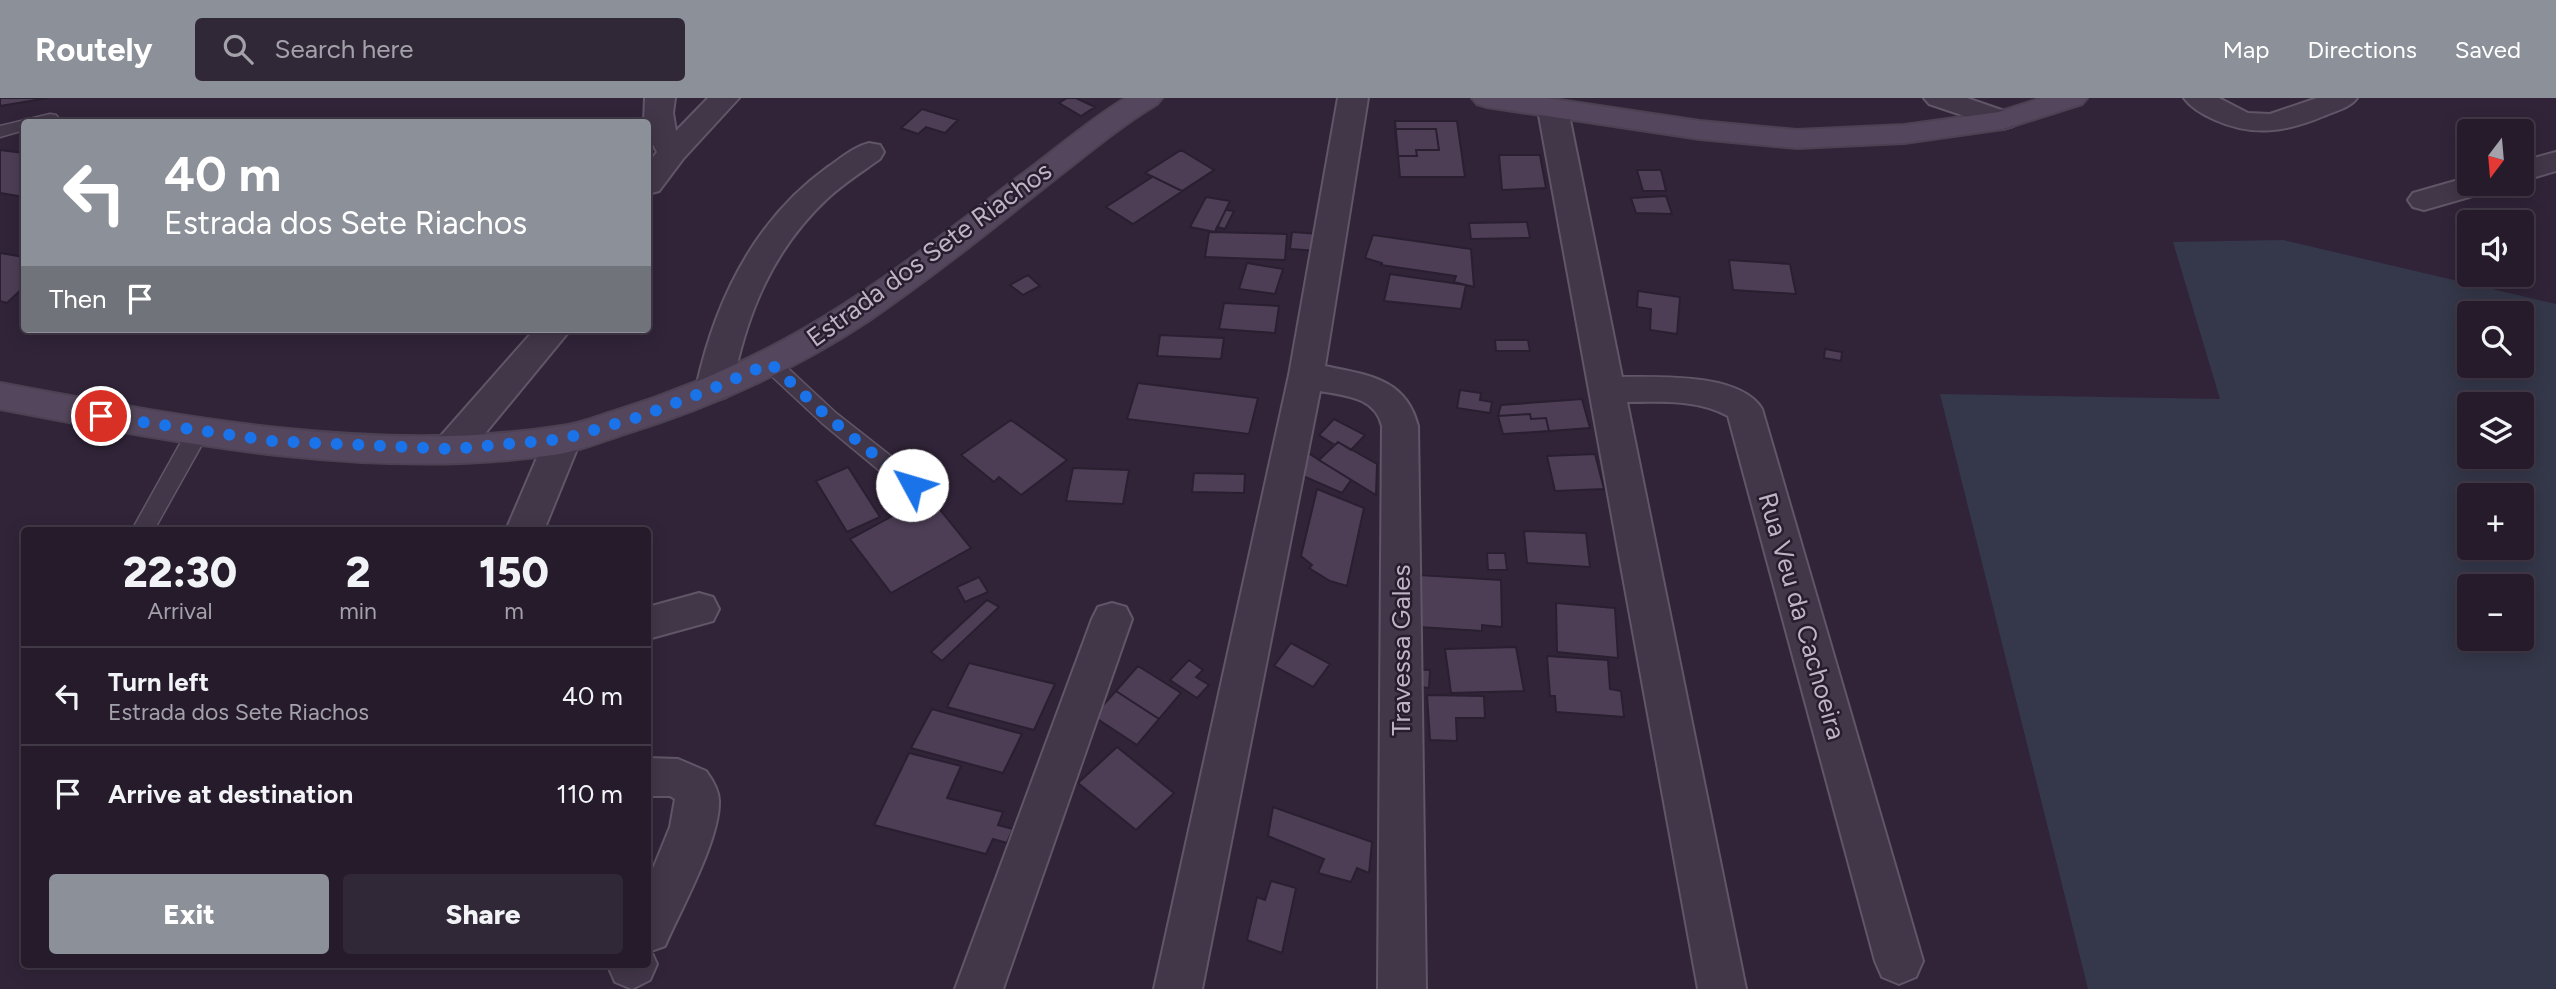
<!DOCTYPE html>
<html lang="en">
<head>
<meta charset="utf-8">
<style>
	body { margin:0; font-family:Figtree,sans-serif; background:#312837; color:#f1f3f6; height:100vh; display:flex; flex-direction:column; font-size:26px; white-space:nowrap }
	* { box-sizing:border-box; margin:0 }
	p { font-size:23px; color:#a3a1a9 }
	.icon { flex:none; width:38px; height:38px; fill:none; stroke:currentColor; stroke-width:2; stroke-linecap:round; stroke-linejoin:round }
	.map { position:relative; flex:1; overflow:hidden }
	.side { position:absolute; left:21px; top:429px; width:630px; height:441px; display:flex; flex-direction:column; background:#251b2b; border-radius:7px; box-shadow:0 4px 18px #0003,0 0 0 2px #423947 }
	.side>* { flex:none }
	.guide { position:absolute; left:21px; top:21px; width:630px; height:214px; border-radius:7px; box-shadow:0 4px 18px #0003,0 0 0 2px #423947; background:#8c9099; color:#fff; overflow:hidden }
	.needle { width:46px; rotate:196deg }
	.fabs { position:absolute; left:2457px; top:21px; display:grid; gap:14px }
	.fabs a { display:grid; place-items:center; width:77px; height:77px; border-radius:7px; background:#251b2b; box-shadow:0 4px 18px #0003,0 0 0 2px #423947; font-size:35px }
	.pin { position:absolute; display:grid; place-items:center; width:60px; height:60px; color:#fff; margin:-30px; border:4px solid #fff; border-radius:50%; box-shadow:0 2px 7px #0007 }
	.me { position:absolute; width:77px; margin:-38px; rotate:309deg; stroke-linejoin:round; filter:drop-shadow(0 0 5px #0008) }
	.turn { display:flex; align-items:center; gap:24px; height:147px; padding:0 28px; font-size:32px }
	.turn .icon { width:91px; height:91px; stroke-width:2.5 }
	.turn b { display:block; font-size:49px; line-height:60px }
	.then { display:flex; align-items:center; height:66px; padding:0 28px; background:#0003; gap:14px; font-size:26px }
	.eta { display:flex; justify-content:space-evenly; align-items:center; height:119px; text-align:center }
	.eta b { font-size:42px; font-weight:800; line-height:49px }
	.action { display:flex; gap:14px; margin-top:auto; padding:14px 28px }
	.action a { flex:1; height:80px; border-radius:7px; background:#8c9099; color:#fff; font-size:28px; font-weight:800; line-height:80px; text-align:center }
	.action a+a { background:#312837; color:#f1f3f6 }
	ul { padding:0; list-style:none }
	li { display:flex; align-items:center; gap:21px; height:98px; padding:0 28px; border-top:2px solid #423947 }
	li div { flex:1 }
	li b { display:block; font-size:26px }
	li em { font-style:normal }
	header { display:flex; align-items:center; gap:42px; box-sizing:border-box; height:98px; padding:0 35px; background:#8c9099; color:#fff }
	header strong { font-size:33px }
	nav { display:flex; gap:38px; margin-inline-start:auto; font-size:24px }
	.search { width:490px; height:63px; background:#312837; display:flex; align-items:center; gap:18px; box-sizing:border-box; padding:0 24px; border-radius:7px; color:#a3a1a9; font-size:26px }
	.map>svg:first-child { display:block }
</style>
</head>
<body>
<header>
<strong>Routely</strong>
<div class="search"><svg class="icon" aria-label="search" viewBox="0 0 24 24"><circle cx="10" cy="10" r="6"/><path d="M15 15l6 6"/></svg>Search here</div>
<nav><a>Map</a><a>Directions</a><a>Saved</a></nav>
</header>
<div class="map">
<svg width="2556" height="891" viewBox="0 0 2556 891">
	<rect width="100%" height="100%" fill="#312439"/>
	<path fill="#35384a" fill-rule="evenodd" d="M 2283,142 L 2556,206 L 2556,891 L 2088,891 L 1940,296 L 2220,301 L 2173,144 ZM 2469,215 L 2522,215 L 2522,268 L 2469,268 ZM 2469,306 L 2522,306 L 2522,359 L 2469,359 ZM 2469,397 L 2522,397 L 2522,450 L 2469,450 ZM 2522,488 L 2522,541 L 2469,541 L 2469,488 Z"/>
	<path fill="#4d3e56" stroke="#291f30" stroke-width="2" d="M 0,0 L 48,0 L 0,8 Z
		M 1067,0 L 1076,0 L 1095,9 L 1081,18 L 1059,5 Z
		M 922,11 L 958,22 L 945,35 L 926,29 L 918,36 L 901,30 Z
		M 1395,23 L 1457,23 L 1465,79 L 1400,79 Z
		M 1395,31 L 1436,31 L 1439,52 L 1416,52 L 1417,58 L 1398,58 Z
		M 0,52 L 24,55 L 24,99 L 0,95 Z
		M 1181,52 L 1214,72 L 1133,126 L 1106,109 L 1152,79 L 1145,75 Z
		M 1181,52 L 1214,72 L 1182,93 L 1145,75 Z
		M 1499,57 L 1540,57 L 1546,90 L 1502,92 Z
		M 1637,72 L 1661,72 L 1666,93 L 1643,93 Z
		M 1666,98 L 1672,116 L 1636,115 L 1631,100 Z
		M 1206,99 L 1230,103 L 1226,112 L 1234,113 L 1225,131 L 1217,129 L 1215,134 L 1190,129 Z
		M 1206,99 L 1230,103 L 1215,134 L 1190,129 Z
		M 1527,124 L 1530,140 L 1471,141 L 1469,125 Z
		M 1209,134 L 1287,136 L 1285,162 L 1205,159 Z
		M 1292,134 L 1320,136 L 1319,153 L 1290,151 Z
		M 1373,137 L 1471,151 L 1474,189 L 1454,184 L 1456,178 L 1381,167 L 1382,165 L 1365,160 Z
		M 0,155 L 24,159 L 24,189 L 7,205 L 0,203 Z
		M 1729,162 L 1790,166 L 1796,196 L 1733,192 Z
		M 1247,165 L 1283,171 L 1275,196 L 1239,191 Z
		M 1390,176 L 1466,187 L 1461,211 L 1384,203 Z
		M 1028,177 L 1040,188 L 1023,197 L 1010,187 Z
		M 1638,193 L 1680,199 L 1677,236 L 1650,232 L 1651,211 L 1637,209 Z
		M 1224,205 L 1279,208 L 1275,235 L 1219,231 Z
		M 1160,237 L 1224,240 L 1221,261 L 1157,258 Z
		M 1495,242 L 1528,242 L 1530,253 L 1496,253 Z
		M 1825,251 L 1842,254 L 1841,263 L 1824,260 Z
		M 1138,285 L 1258,300 L 1249,336 L 1127,321 Z
		M 1460,292 L 1481,295 L 1480,302 L 1492,304 L 1490,315 L 1457,310 Z
		M 1582,301 L 1590,330 L 1549,333 L 1546,320 L 1531,321 L 1530,316 L 1498,318 L 1501,307 Z
		M 1530,316 L 1531,321 L 1546,320 L 1549,333 L 1503,336 L 1498,318 Z
		M 1334,321 L 1365,337 L 1351,352 L 1338,344 L 1335,347 L 1319,337 Z
		M 1011,322 L 1067,362 L 1021,397 L 999,379 L 994,384 L 961,357 Z
		M 1338,344 L 1377,366 L 1376,397 L 1319,362 Z
		M 1308,355 L 1351,382 L 1342,395 L 1303,378 Z
		M 1595,356 L 1604,391 L 1555,393 L 1547,358 Z
		M 848,369 L 880,419 L 847,434 L 816,383 Z
		M 1073,370 L 1129,372 L 1123,406 L 1066,403 Z
		M 1194,375 L 1245,376 L 1244,395 L 1192,394 Z
		M 1317,391 L 1364,410 L 1347,488 L 1330,483 L 1309,470 L 1312,467 L 1301,458 Z
		M 929,398 L 971,450 L 891,495 L 850,441 Z
		M 1524,433 L 1586,435 L 1590,469 L 1527,465 Z
		M 1487,455 L 1505,455 L 1507,472 L 1488,472 Z
		M 1419,477 L 1501,482 L 1502,529 L 1482,527 L 1482,533 L 1419,529 Z
		M 979,479 L 988,494 L 965,504 L 957,489 Z
		M 987,502 L 999,509 L 942,563 L 931,554 Z
		M 1556,505 L 1615,510 L 1618,560 L 1557,554 Z
		M 1291,545 L 1330,566 L 1313,589 L 1274,568 Z
		M 1516,549 L 1524,593 L 1451,595 L 1445,551 Z
		M 1547,558 L 1608,562 L 1610,591 L 1621,593 L 1624,619 L 1556,614 L 1555,598 L 1550,598 Z
		M 1189,562 L 1203,572 L 1196,579 L 1209,587 L 1197,600 L 1170,582 Z
		M 969,565 L 1055,586 L 1034,632 L 947,609 Z
		M 1138,568 L 1181,595 L 1159,621 L 1116,593 Z
		M 1411,571 L 1430,572 L 1429,590 L 1410,588 Z
		M 1116,593 L 1159,621 L 1137,647 L 1093,618 Z
		M 1427,597 L 1484,598 L 1485,620 L 1456,620 L 1457,643 L 1430,642 Z
		M 932,611 L 1022,636 L 1003,675 L 911,650 Z
		M 1117,649 L 1174,695 L 1136,732 L 1078,685 Z
		M 909,655 L 961,668 L 947,700 L 1003,714 L 998,727 L 1013,731 L 1007,745 L 993,741 L 986,756 L 874,727 Z
		M 1273,709 L 1372,744 L 1369,775 L 1357,770 L 1351,784 L 1318,775 L 1324,761 L 1268,738 Z
		M 1271,783 L 1296,790 L 1282,855 L 1247,842 L 1257,799 L 1265,802 Z"/>
	<g fill="none" stroke-linecap="round" stroke-linejoin="round">
		<g stroke="#605667" stroke-width="3">
			<path id="lane" d="M 50,16 L 56,17 L 59,21 L 56,24 L 24,24 L 24,32 L 0,39 L 0,28 Z
				M 770,258 L 777,260 L 836,315 L 920,381 L 923,387 L 920,393 L 912,395 L 904,393 L 822,325 L 763,270 L 760,265 L 763,260 Z
				M 199,324 L 207,326 L 210,332 L 154,432 L 132,432 L 191,326 Z"/>
		</g>
		<g stroke="#605667" stroke-width="4">
			<path id="street" d="M 645,0 L 675,0 L 673,15 L 676,33 L 708,0 L 739,0 L 683,61 L 659,93 L 648,96 L 648,66 L 657,54 L 648,37 L 648,24 L 644,24 Z
				M 1338,0 L 1368,0 L 1325,268 C 1367,277 1406,280 1418,328 L 1426,891 L 1378,891 L 1382,328 C 1375,299 1346,298 1320,293 L 1202,891 L 1154,891 L 1289,277 Z
				M 1924,0 L 1967,0 L 2013,16 L 2018,22 L 2013,28 L 2003,31 L 1929,6 Z
				M 2184,0 L 2219,0 L 2248,15 L 2270,16 L 2317,0 L 2357,0 C 2350,10 2335,13 2324,18 C 2286,34 2253,39 2215,22 C 2204,17 2191,10 2184,0 Z
				M 1553,3 L 1563,6 L 1568,12 L 1622,279 C 1658,279 1741,275 1762,311 L 1923,863 L 1916,879 L 1899,886 L 1882,879 L 1875,863 L 1728,318 C 1697,301 1661,304 1627,304 L 1746,891 L 1698,891 L 1538,12 L 1543,6 Z
				M 869,45 L 880,47 L 884,54 L 880,61 C 862,74 844,85 828,100 C 772,152 746,217 732,290 L 726,299 L 714,303 L 702,299 L 696,290 C 715,203 754,122 828,69 C 841,60 853,49 869,45 Z
				M 2556,54 L 2556,73 L 2522,83 L 2522,63 Z
				M 2469,79 L 2469,86 L 2494,86 L 2490,93 L 2424,112 L 2413,109 L 2408,102 L 2413,95 Z
				M 535,231 L 571,231 L 464,361 L 451,365 L 438,361 L 433,351 L 438,341 Z
				M 563,328 L 576,331 L 581,341 L 544,432 L 506,432 L 545,341 L 550,331 Z
				M 699,495 L 713,499 L 719,511 L 713,523 L 648,541 L 648,509 Z
				M 1112,505 L 1126,509 L 1132,521 L 1003,891 L 955,891 L 1092,521 L 1098,509 Z
				M 648,660 L 678,661 L 706,673 C 712,681 719,693 719,703 C 720,742 681,811 665,848 L 651,853 L 657,866 L 650,882 L 632,891 L 615,884 L 608,868 L 648,866 L 648,783 L 670,729 L 675,701 L 670,698 L 648,698 Z"/>
		</g>
		<g stroke="#4c4152" stroke-width="4">
			<path id="secondary" d="M 1126,0 L 1162,0 L 1157,6 C 1122,27 1092,52 1060,77 C 997,127 934,178 868,223 C 791,274 709,310 621,337 C 601,344 581,352 560,356 C 374,384 183,346 0,311 L 0,285 C 183,319 376,357 562,328 C 580,326 598,318 615,313 C 695,288 772,253 843,207 C 910,164 973,113 1037,65 C 1066,43 1094,19 1126,0 Z
				M 1472,0 L 1546,0 L 1700,23 L 1797,32 L 1904,27 L 1999,14 L 2042,0 L 2087,0 L 2082,6 L 2003,31 L 1904,45 L 1797,50 L 1700,41 L 1487,9 L 1477,6 Z"/>
		</g>
		<use href="#lane" fill="#423749" fill-rule="evenodd"/>
		<use href="#street" fill="#423749" fill-rule="evenodd"/>
		<use href="#secondary" fill="#54465c" fill-rule="evenodd"/>
	</g>
	<g fill="none" stroke-linecap="round" stroke-linejoin="round">
		<path stroke="#1a73e8" stroke-width="12" stroke-dasharray="0 21.6" d="M 101,318 L 272,343 L 452,351 L 563,341 L 642,318 L 714,290 L 770,265 L 829,320 L 912,387"/>
	</g>
	<g text-anchor="middle" dominant-baseline="central" stroke-width="5" stroke-linejoin="round" paint-order="stroke">
		<g font-size="26" fill="#bfb3c5" stroke="#271d2e">
			<text transform="translate(929 156) rotate(-36)">Estrada dos Sete Riachos</text>
			<text transform="translate(1802 518) rotate(74)">Rua Veu da Cachoeira</text>
			<text transform="translate(1401 552) rotate(-90)">Travessa Gales</text>
		</g>
	</g>
</svg>
<div class="fabs">
<a><svg class="needle" viewBox="-14 -14 28 28"><path d="M0-13l5 13h-10z" fill="#e53935"/><path d="M0 13l5-13h-10z" fill="#a3a1a9"/></svg></a>
<a><svg class="icon" aria-label="sound" viewBox="0 0 24 24"><path d="M4 9h4l5-4v14l-5-4H4zM17 9q2 3 0 6"/></svg></a>
<a><svg class="icon" aria-label="search" viewBox="0 0 24 24"><circle cx="10" cy="10" r="6"/><path d="M15 15l6 6"/></svg></a>
<a><svg class="icon" aria-label="layers" viewBox="0 0 24 24"><path d="M12 4l9 5-9 5-9-5zM3 14l9 5 9-5"/></svg></a>
<a>+</a>
<a>−</a>
</div>
<div class="pin" style="left:101px;top:318px;background:#d93025"><svg class="icon" aria-label="arrive" viewBox="0 0 24 24"><path d="M6 21V4h12l-3 4 3 4H6"/></svg></div>
<svg class="me" style="left:912px;top:387px" viewBox="-20 -20 40 40"><circle r="19" fill="#fff"/><path d="M0-13L10 11 0 6-10 11z" fill="#1a73e8"/></svg>
<div class="guide">
<div class="turn"><svg class="icon" aria-label="left" viewBox="0 0 24 24"><path d="M17 20v-9H6M10 6l-5 5 5 5"/></svg><div><b>40 m</b>Estrada dos Sete Riachos</div></div>
<div class="then">Then<svg class="icon" aria-label="arrive" viewBox="0 0 24 24"><path d="M6 21V4h12l-3 4 3 4H6"/></svg></div>
</div>
<section class="side">
<div class="eta">
<div><b>22:30</b><p>Arrival</p></div>
<div><b>2</b><p>min</p></div>
<div><b>150</b><p>m</p></div>
</div>
<ul>
<li><svg class="icon" aria-label="left" viewBox="0 0 24 24"><path d="M17 20v-9H6M10 6l-5 5 5 5"/></svg><div><b>Turn left</b><p>Estrada dos Sete Riachos</p></div><em>40 m</em></li>
<li><svg class="icon" aria-label="arrive" viewBox="0 0 24 24"><path d="M6 21V4h12l-3 4 3 4H6"/></svg><div><b>Arrive at destination</b></div><em>110 m</em></li>
</ul>
<div class="action"><a>Exit</a><a>Share</a></div>
</section>
</div>
</body>
</html>
